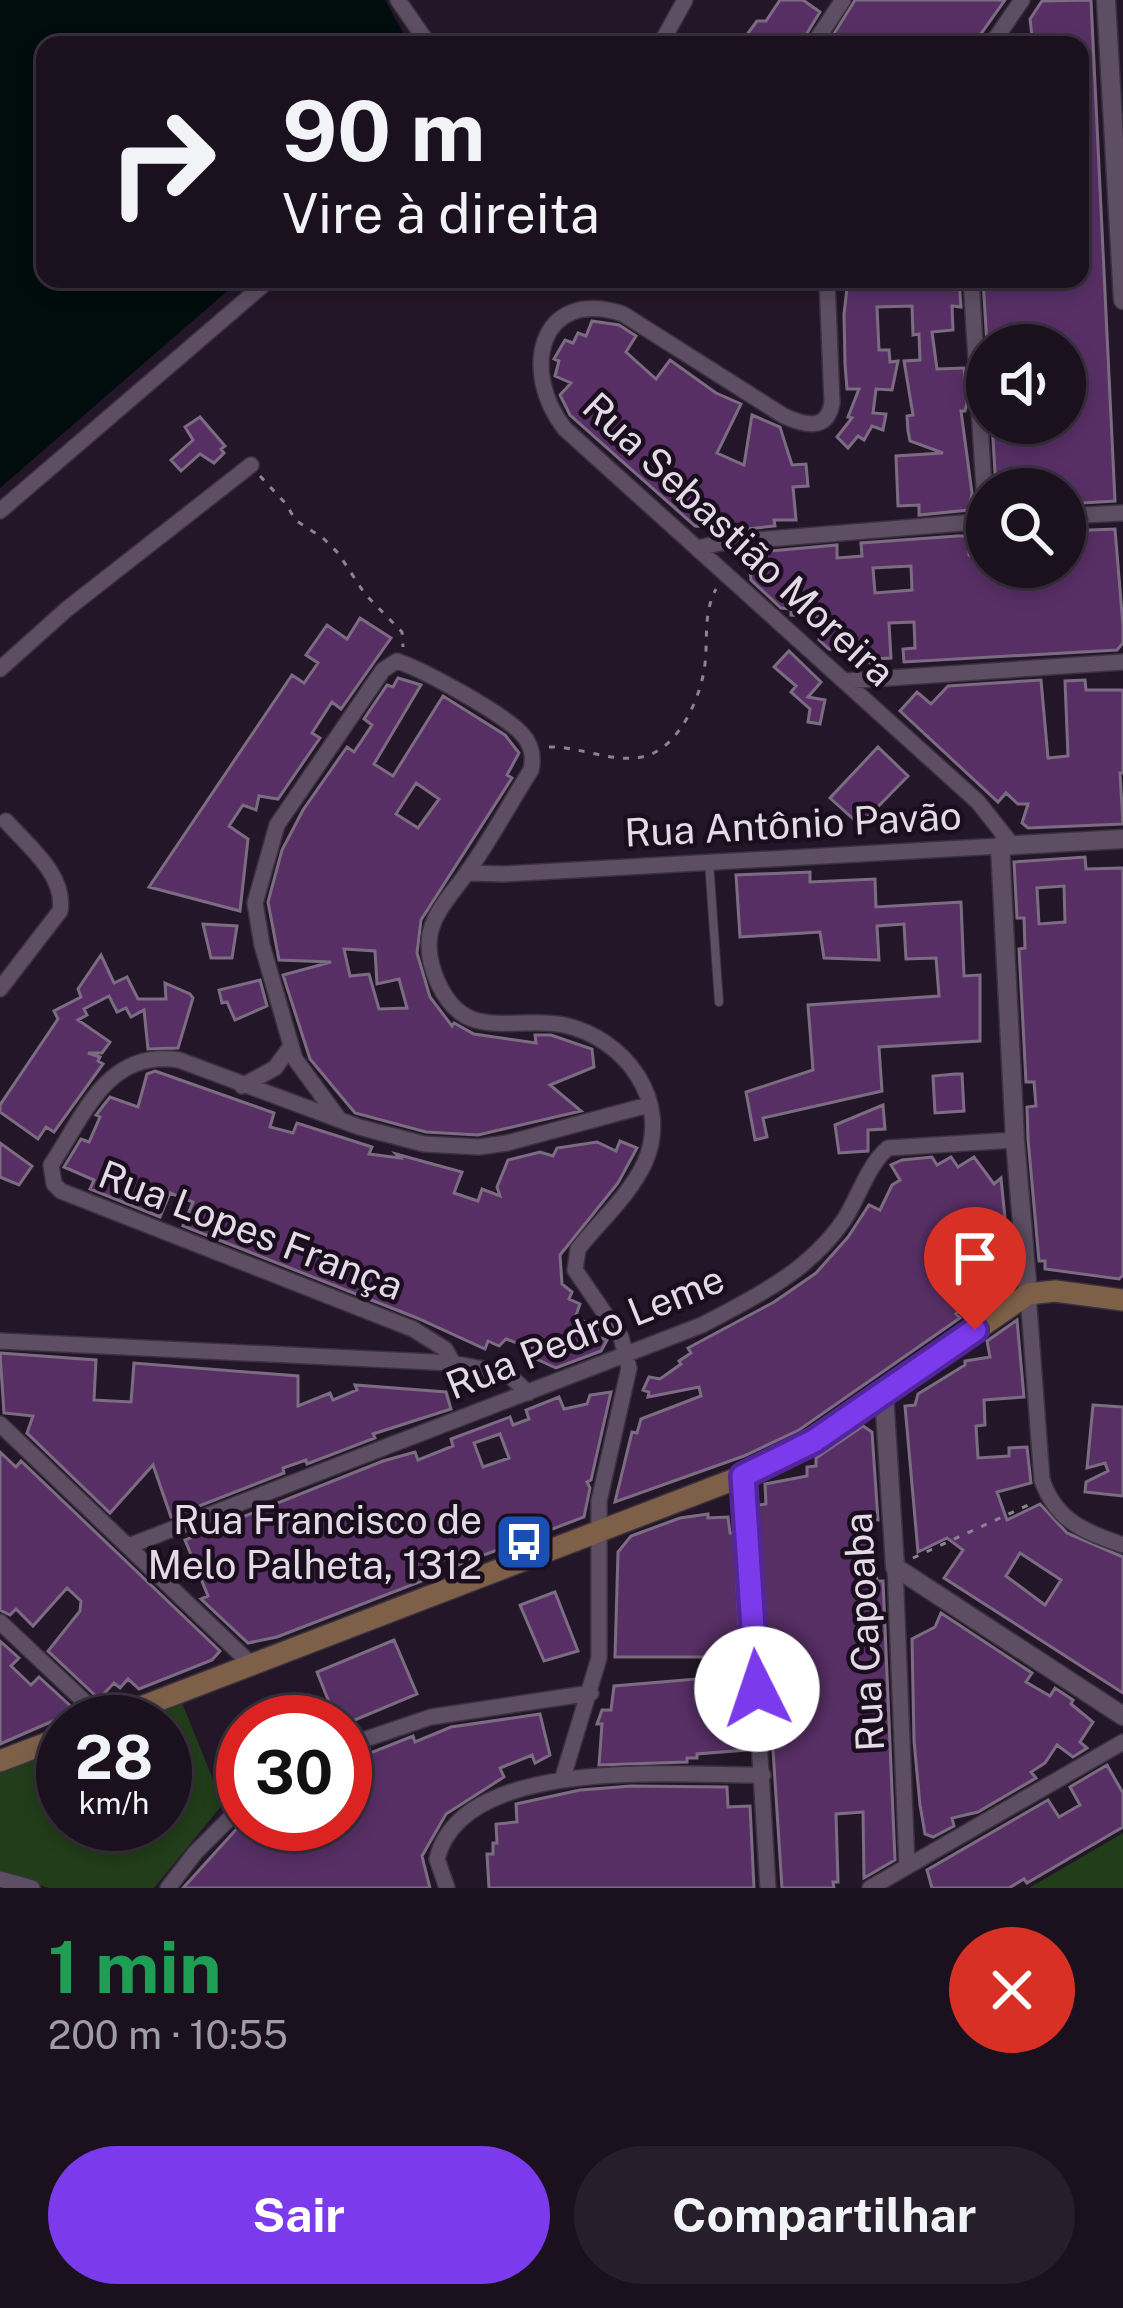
<!DOCTYPE html>
<html lang="pt">
<head>
<meta charset="utf-8">
<style>
	body { margin:0; font-family:"Public Sans",sans-serif; background:#271e2b; color:#f1f3f6; height:100vh; display:flex; flex-direction:column; font-size:45px; white-space:nowrap }
	* { box-sizing:border-box; margin:0 }
	p { font-size:39px; color:#9f9da4 }
	.icon { flex:none; width:66px; height:66px; fill:none; stroke:currentColor; stroke-width:2; stroke-linecap:round; stroke-linejoin:round }
	.map { position:relative; height:1888px; overflow:hidden }
	.sheet { display:flex; flex-direction:column; background:#1a101e; flex:1 }
	.sheet>* { flex:none }
	.guide { position:absolute; left:36px; top:36px; width:1053px; height:252px; border-radius:24px; box-shadow:0 6px 18px #0003,0 0 0 3px #38303c; background:#1a101e; color:#f1f3f6; overflow:hidden }
	.tools { position:absolute; left:966px; top:324px; display:grid; gap:24px }
	.tools a { display:grid; place-items:center; width:120px; height:120px; border-radius:50%; background:#1a101e; box-shadow:0 6px 18px #0003,0 0 0 3px #38303c; font-size:60px }
	.speed { position:absolute; left:36px; top:1695px; display:flex; gap:24px; font-size:60px; font-weight:700; text-align:center }
	.speed>* { display:grid; place-content:center; width:156px; height:156px; border-radius:50%; background:#1a101e; box-shadow:0 6px 18px #0003,0 0 0 3px #38303c; line-height:1 }
	.speed small { font-size:30px; font-weight:400 }
	.speed .limit { border:18px solid #d22; background:#fff; color:#111 }
	.pin { position:absolute; display:grid; place-items:center; width:102px; height:102px; color:#fff; margin:-123px -51px; border-radius:50% 50% 50% 0; rotate:-45deg; box-shadow:0 0 12px #0007 }
	.pin .icon { rotate:45deg }
	.me { position:absolute; width:132px; margin:-66px; rotate:356deg; stroke-linejoin:round; filter:drop-shadow(0 0 9px #0008) }
	.turn { display:flex; align-items:center; gap:42px; height:252px; padding:0 48px; font-size:54px }
	.turn .icon { width:156px; height:156px; stroke-width:2.5 }
	.turn b { display:block; font-size:84px; line-height:102px }
	.round { display:grid; place-items:center; flex:none; width:126px; height:126px; border-radius:63px; background:#271e2b }
	.head { display:flex; align-items:center; justify-content:space-between; height:204px; padding:0 48px }
	h1 { font-size:72px; font-weight:700; line-height:90px; color:#1e9e55 }
	.primary-button { display:flex; gap:24px; margin-top:auto; padding:24px 48px }
	.primary-button a { flex:1; height:138px; border-radius:72px; background:#7c3aed; color:#fff; font-size:48px; font-weight:700; line-height:138px; text-align:center }
	.primary-button a+a { background:#271e2b; color:#f1f3f6 }
	.map>svg:first-child { display:block }
</style>
</head>
<body>
<div class="map">
<svg width="1123" height="1888" viewBox="0 0 1123 1888">
	<rect width="100%" height="100%" fill="#231628"/>
	<path fill="#213d19" d="M 178,1693 L 223,1804 L 154,1888 L 49,1888 L 0,1872 L 0,1761 L 63,1737 L 63,1824 L 165,1824 L 165,1722 L 102,1722 Z
		M 1123,1833 L 1123,1888 L 1029,1888 Z"/>
	<path fill="#010c0c" d="M 0,0 L 385,0 L 410,45 L 45,45 L 45,279 L 241,279 L 0,488 Z"/>
	<path fill="#572f65" stroke="#7c6c82" stroke-width="3" fill-rule="evenodd" d="M 780,0 L 803,0 L 820,12 L 801,43 L 791,35 L 784,45 L 739,45 L 757,21 L 766,21 Z
		M 855,0 L 1005,0 L 973,45 L 827,45 Z
		M 1091,0 L 1115,501 L 1065,504 L 1065,489 L 996,489 L 992,423 L 1065,423 L 1065,345 L 987,345 L 983,280 L 1080,279 L 1080,45 L 1033,45 L 1030,19 L 1042,1 Z
		M 852,279 L 959,279 L 961,307 L 952,306 L 953,330 L 932,332 L 937,369 L 964,368 L 967,403 L 965,411 L 961,411 L 972,493 L 969,510 L 919,515 L 919,505 L 898,506 L 896,456 L 943,453 L 910,441 L 908,431 L 907,416 L 913,415 L 904,361 L 920,360 L 919,334 L 913,335 L 912,306 L 877,307 L 879,350 L 889,350 L 890,362 L 898,361 L 892,390 L 876,389 L 873,413 L 886,414 L 883,430 L 872,426 L 864,440 L 858,436 L 848,448 L 837,437 L 852,418 L 848,417 L 859,389 L 847,389 L 845,364 L 844,314 L 847,288 Z
		M 592,321 L 619,325 L 636,336 L 626,352 L 656,379 L 670,360 L 716,393 L 741,404 L 717,453 L 744,465 L 752,415 L 780,427 L 792,465 L 806,464 L 808,486 L 793,487 L 796,520 L 774,520 L 775,526 L 746,529 L 695,526 L 570,415 L 560,395 L 571,383 L 555,376 L 559,361 L 554,359 L 565,340 L 573,343 L 578,333 L 586,336 Z
		M 200,417 L 225,446 L 221,449 L 224,453 L 214,463 L 200,454 L 181,471 L 171,460 L 193,440 L 185,427 Z
		M 1115,529 L 1123,626 L 1123,643 L 1117,650 L 904,662 L 903,649 L 915,648 L 914,622 L 889,623 L 891,658 L 874,659 L 873,663 L 855,662 L 856,654 L 829,649 L 819,640 L 822,617 L 791,615 L 791,609 L 781,608 L 751,580 L 748,553 L 837,545 L 837,558 L 862,556 L 861,543 L 957,536 L 969,536 L 969,555 L 987,559 L 987,567 L 1065,567 L 1065,531 ZM 911,566 L 912,590 L 875,593 L 873,568 Z
		M 360,618 L 391,638 L 341,709 L 332,702 L 312,733 L 320,738 L 278,799 L 259,796 L 256,810 L 243,805 L 229,826 L 248,839 L 240,911 L 149,887 L 292,675 L 304,683 L 318,663 L 306,655 L 327,625 L 347,639 Z
		M 789,651 L 821,682 L 808,697 L 825,700 L 820,724 L 808,722 L 810,709 L 791,692 L 796,686 L 774,667 Z
		M 398,678 L 421,685 L 374,764 L 393,776 L 443,696 L 505,735 L 519,753 L 507,775 L 512,778 L 421,920 L 417,953 L 430,997 L 452,1026 L 454,1023 L 474,1034 L 536,1043 L 535,1035 L 551,1035 L 592,1049 L 594,1067 L 550,1085 L 581,1111 L 478,1135 L 426,1132 L 355,1113 L 310,1059 L 283,975 L 331,962 L 279,960 L 268,902 L 282,850 L 303,810 L 347,747 L 354,752 L 372,725 L 364,719 L 387,685 L 393,687 ZM 416,783 L 439,799 L 418,828 L 396,814 ZM 344,949 L 375,951 L 377,984 L 399,979 L 407,1008 L 379,1009 L 369,974 L 350,976 Z
		M 1041,680 L 1048,758 L 1068,756 L 1065,681 L 1085,680 L 1086,690 L 1123,690 L 1123,773 L 1120,773 L 1123,824 L 1028,828 L 1022,823 L 1028,804 L 1018,804 L 1006,793 L 998,802 L 900,711 L 917,692 L 931,704 L 948,686 Z
		M 878,747 L 908,776 L 860,825 L 830,798 Z
		M 1085,857 L 1086,869 L 1123,868 L 1123,1275 L 1119,1279 L 1045,1269 L 1045,1261 L 1039,1261 L 1028,1139 L 1027,1107 L 1036,1106 L 1034,1082 L 1026,1082 L 1019,949 L 1025,948 L 1024,918 L 1017,918 L 1014,862 ZM 1064,886 L 1065,922 L 1039,924 L 1037,888 Z
		M 810,872 L 810,882 L 875,879 L 876,907 L 961,902 L 964,976 L 980,975 L 980,1041 L 879,1047 L 882,1091 L 763,1118 L 767,1137 L 755,1140 L 746,1092 L 813,1070 L 808,1005 L 939,996 L 936,958 L 906,959 L 904,924 L 877,926 L 879,960 L 824,958 L 820,932 L 740,937 L 736,875 Z
		M 203,924 L 237,926 L 232,958 L 211,958 Z
		M 101,955 L 114,983 L 127,977 L 138,999 L 166,999 L 165,983 L 190,994 L 193,998 L 178,1048 L 148,1049 L 144,1010 L 131,1017 L 126,1008 L 117,1012 L 109,996 L 84,1009 L 87,1015 L 78,1020 L 110,1042 L 102,1053 L 88,1053 L 100,1057 L 98,1061 L 103,1064 L 54,1132 L 46,1127 L 38,1139 L 0,1112 L 0,1105 L 58,1019 L 54,1011 L 81,997 L 78,989 Z
		M 260,980 L 267,1006 L 235,1020 L 227,1002 L 222,1003 L 219,990 Z
		M 155,1071 L 274,1113 L 270,1127 L 293,1133 L 297,1123 L 372,1147 L 369,1154 L 400,1158 L 396,1154 L 462,1172 L 454,1193 L 478,1201 L 482,1189 L 500,1196 L 497,1187 L 508,1160 L 540,1152 L 553,1156 L 557,1148 L 597,1142 L 616,1151 L 620,1141 L 637,1148 L 618,1183 L 560,1255 L 562,1284 L 572,1292 L 569,1299 L 580,1304 L 575,1318 L 597,1326 L 598,1337 L 607,1340 L 601,1351 L 556,1368 L 534,1358 L 536,1350 L 506,1339 L 499,1346 L 488,1341 L 485,1349 L 417,1318 L 183,1226 L 193,1202 L 170,1193 L 160,1217 L 90,1189 L 94,1180 L 64,1167 L 81,1139 L 89,1142 L 100,1117 L 96,1115 L 110,1097 L 138,1107 L 147,1074 Z
		M 955,1074 L 962,1074 L 964,1111 L 935,1113 L 933,1076 Z
		M 883,1105 L 885,1129 L 868,1130 L 868,1151 L 839,1153 L 835,1125 Z
		M 0,1143 L 32,1166 L 19,1185 L 0,1177 Z
		M 932,1157 L 937,1165 L 951,1157 L 958,1167 L 974,1157 L 994,1184 L 1001,1178 L 1009,1258 L 1003,1262 L 1010,1272 L 956,1314 L 960,1318 L 799,1430 L 744,1456 L 615,1502 L 632,1432 L 637,1433 L 641,1419 L 701,1396 L 699,1387 L 648,1397 L 649,1392 L 643,1390 L 649,1377 L 660,1379 L 681,1364 L 679,1361 L 691,1353 L 688,1348 L 774,1302 L 816,1273 L 848,1237 L 869,1205 L 880,1210 L 892,1185 L 900,1180 L 891,1165 L 902,1160 Z
		M 1017,1320 L 1024,1397 L 984,1400 L 985,1425 L 976,1426 L 978,1458 L 1009,1456 L 1009,1448 L 1027,1447 L 1031,1483 L 997,1492 L 1007,1520 L 1040,1504 L 1067,1533 L 1123,1557 L 1123,1693 L 944,1578 L 963,1550 L 947,1538 L 918,1552 L 905,1406 L 915,1405 L 918,1394 L 965,1365 L 965,1361 L 990,1357 L 987,1341 ZM 1020,1553 L 1061,1580 L 1045,1605 L 1006,1576 Z
		M 0,1353 L 96,1360 L 94,1400 L 131,1402 L 134,1363 L 298,1376 L 298,1406 L 330,1393 L 333,1400 L 357,1390 L 355,1385 L 446,1392 L 451,1409 L 373,1434 L 375,1438 L 307,1464 L 306,1460 L 283,1468 L 284,1473 L 171,1517 L 153,1465 L 110,1513 L 27,1433 L 33,1416 L 4,1413 Z
		M 611,1392 L 591,1480 L 587,1482 L 590,1488 L 584,1517 L 455,1566 L 452,1557 L 417,1569 L 422,1581 L 277,1637 L 248,1643 L 201,1599 L 208,1596 L 185,1540 L 383,1461 L 415,1452 L 418,1460 L 453,1446 L 451,1439 L 510,1417 L 513,1425 L 529,1419 L 526,1410 L 559,1397 L 564,1409 L 587,1404 L 590,1395 ZM 500,1434 L 509,1458 L 483,1467 L 474,1443 Z
		M 1093,1405 L 1123,1407 L 1123,1496 L 1085,1492 L 1086,1482 L 1108,1471 L 1105,1463 L 1087,1468 Z
		M 863,1426 L 872,1432 L 878,1520 L 871,1520 L 877,1581 L 883,1581 L 895,1860 L 864,1878 L 863,1812 L 836,1814 L 838,1882 L 833,1882 L 834,1888 L 782,1888 L 757,1505 L 766,1504 L 765,1484 L 807,1476 L 807,1467 L 816,1466 L 816,1458 Z
		M 0,1452 L 16,1467 L 21,1461 L 220,1651 L 212,1660 L 139,1689 L 128,1679 L 120,1688 L 114,1683 L 99,1699 L 48,1651 L 80,1611 L 81,1601 L 67,1588 L 33,1626 L 16,1609 L 10,1615 L 0,1610 Z
		M 708,1514 L 708,1518 L 728,1517 L 730,1533 L 734,1533 L 746,1750 L 697,1754 L 697,1758 L 687,1758 L 687,1762 L 599,1765 L 602,1724 L 597,1724 L 602,1710 L 611,1710 L 614,1686 L 709,1678 L 708,1657 L 615,1657 L 618,1552 L 631,1536 L 680,1518 Z
		M 555,1592 L 578,1651 L 544,1661 L 520,1605 Z
		M 941,1613 L 1032,1673 L 1026,1682 L 1050,1696 L 1055,1688 L 1073,1700 L 1071,1704 L 1093,1722 L 1080,1742 L 1087,1748 L 1073,1757 L 1057,1745 L 1045,1763 L 1031,1772 L 1036,1778 L 978,1812 L 952,1818 L 954,1826 L 933,1837 L 925,1834 L 920,1805 L 914,1741 L 912,1639 L 935,1627 Z
		M 394,1640 L 417,1694 L 350,1722 L 337,1722 L 317,1672 Z
		M 0,1641 L 19,1658 L 11,1666 L 31,1685 L 39,1677 L 76,1711 L 0,1744 Z
		M 540,1714 L 550,1755 L 535,1763 L 532,1755 L 505,1766 L 500,1768 L 504,1777 L 446,1814 L 422,1856 L 430,1888 L 183,1888 L 241,1824 L 345,1824 L 345,1763 L 413,1736 L 415,1742 L 451,1727 Z
		M 1107,1765 L 1123,1793 L 1123,1827 L 1027,1883 L 1024,1879 L 1009,1888 L 932,1888 L 927,1870 L 1048,1800 L 1059,1817 L 1080,1805 L 1070,1787 Z
		M 631,1786 L 727,1787 L 728,1807 L 750,1806 L 754,1888 L 489,1888 L 487,1854 L 493,1854 L 493,1843 L 497,1843 L 496,1824 L 517,1822 L 516,1804 L 580,1790 Z"/>
	<g fill="none" stroke-linecap="round" stroke-linejoin="round">
		<g stroke="#3b323f" stroke-width="10">
			<path id="service" d="M 709,862 L 719,1002"/>
		</g>
		<g stroke="#3b323f" stroke-width="18">
			<path id="minor" d="M 398,0 L 429,45
				M 660,45 L 685,0
				M 813,45 L 843,0
				M 991,45 L 1022,0
				M 827,279 L 832,403 C 827,432 804,425 784,416 L 623,314 C 538,286 520,373 565,429 L 978,802 L 1012,845
				M 971,279 L 986,521
				M 0,511 L 270,279
				M 1065,516 L 1123,513
				M 698,548 L 720,543 L 987,521
				M 0,669 L 67,609 L 251,465
				M 845,681 L 1123,662
				M 467,873 L 504,874 L 1000,846
				M 0,989 L 60,911 C 66,875 28,846 6,821
				M 242,1086 L 275,1068 L 291,1046
				M 339,1119 L 295,1059 L 262,945 L 255,903 L 277,825 L 383,670 L 397,661 C 424,670 504,714 522,734 C 532,745 534,756 531,770 C 510,803 491,839 468,871 C 455,891 435,909 430,934 C 425,963 443,1008 472,1019 C 501,1029 534,1018 564,1025 C 624,1038 672,1100 645,1162 C 630,1195 600,1221 578,1249 L 575,1270 L 621,1337 L 629,1368 L 599,1501 L 599,1658 L 563,1777
				M 1028,1294 L 1042,1480 C 1056,1521 1085,1532 1123,1545
				M 0,1341 L 453,1363 L 508,1374 L 528,1393
				M 453,1363 L 445,1349 L 413,1329 L 61,1191 L 54,1184 L 51,1165 C 85,1114 107,1049 179,1060 L 359,1127 L 424,1144 L 479,1147 L 507,1143 L 648,1105
				M 0,1424 L 252,1665
				M 743,1476 L 768,1888
				M 131,1545 L 702,1325 C 757,1296 808,1272 844,1220 C 859,1197 867,1166 888,1148 L 1015,1140
				M 895,1567 L 907,1867
				M 0,1622 L 105,1721
				M 345,1746 L 431,1717 L 591,1693
				M 0,1879 L 32,1888
				M 168,1888 L 195,1853 L 243,1805
				M 447,1888 L 437,1859 C 462,1754 681,1776 763,1775
				M 870,1888 L 1123,1742"/>
		</g>
		<g stroke="#3b323f" stroke-width="21">
			<path id="tertiary" d="M 1106,0 L 1123,300
				M 1028,1294 L 1015,1140 L 1000,846 L 1123,839
				M 884,1394 L 895,1567 L 1123,1716"/>
		</g>
		<g stroke="#3b323f" stroke-width="24">
			<path id="secondary" d="M 102,1722 L 764,1468 L 815,1441 L 1028,1294 L 1055,1291 L 1123,1300
				M 0,1761 L 63,1737"/>
		</g>
		<path stroke="#8c8290" stroke-width="3" stroke-dasharray="6 9" stroke-linecap="butt" d="M 260,476 L 287,505 L 295,520 L 323,538 L 338,553 L 365,594 L 402,632 L 403,647
			M 549,747 C 578,746 612,763 642,757 C 677,750 698,703 704,671 C 709,642 702,615 716,589
			M 913,1558 L 1035,1502"/>
		<use href="#service" stroke="#5d4e63" stroke-width="8"/>
		<use href="#minor" stroke="#5d4e63" stroke-width="15"/>
		<use href="#tertiary" stroke="#5d4e63" stroke-width="18"/>
		<use href="#secondary" stroke="#7e6048" stroke-width="21"/>
	</g>
	<g fill="none" stroke-linecap="round" stroke-linejoin="round">
		<g stroke="#51269a" stroke-width="30">
			<path id="route" d="M 757,1689 L 743,1476 L 814,1441 L 975,1330"/>
		</g>
		<use href="#route" stroke="#7c3aed" stroke-width="21"/>
	</g>
	<defs>
		<g id="bus-square" transform="scale(3)"><rect x="-9" y="-9" width="18" height="18" rx="4" fill="#1a4fb4" stroke="#1a0d1e"/><path d="M-5-6H5V4H4V6H2V4H-2V6H-4V4H-5ZM-3.5-4V0h7V-4ZM-3.5 1.2v1.5H-2V1.2ZM2 1.2v1.5H3.5V1.2Z" fill="#fff"/></g>
	</defs>
	<g fill-rule="evenodd">
		<use href="#bus-square" x="524" y="1542"/>
	</g>
	<g text-anchor="middle" dominant-baseline="central" stroke-width="9" stroke-linejoin="round" paint-order="stroke">
		<g font-size="39" fill="#e3dae6" stroke="#1a0d1e">
			<text transform="translate(739 539) rotate(43)">Rua Sebastião Moreira</text>
			<text transform="translate(793 824) rotate(-3)">Rua Antônio Pavão</text>
			<text transform="translate(251 1230) rotate(21)">Rua Lopes França</text>
			<text transform="translate(585 1332) rotate(-22)">Rua Pedro Leme</text>
			<text transform="translate(864 1632) rotate(-93)">Rua Capoaba</text>
		</g>
		<g font-size="39" fill="#e3dae6" stroke="#1a0d1e" text-anchor="end">
			<text x="482" y="1520">Rua Francisco de<tspan x="482" dy="45">Melo Palheta, 1312</tspan></text>
		</g>
	</g>
</svg>
<div class="tools">
<a><svg class="icon" aria-label="sound" viewBox="0 0 24 24"><path d="M4 9h4l5-4v14l-5-4H4zM17 9q2 3 0 6"/></svg></a>
<a><svg class="icon" aria-label="search" viewBox="0 0 24 24"><circle cx="10" cy="10" r="6"/><path d="M15 15l6 6"/></svg></a>
</div>
<div class="speed"><div>28<small>km/h</small></div><div class="limit">30</div></div>
<div class="pin" style="left:975px;top:1330px;background:#d93025"><svg class="icon" aria-label="arrive" viewBox="0 0 24 24"><path d="M6 21V4h12l-3 4 3 4H6"/></svg></div>
<svg class="me" style="left:757px;top:1689px" viewBox="-20 -20 40 40"><circle r="19" fill="#fff"/><path d="M0-13L10 11 0 6-10 11z" fill="#7c3aed"/></svg>
<div class="guide">
<div class="turn"><svg class="icon" aria-label="right" viewBox="0 0 24 24"><path d="M7 20v-9h11M14 6l5 5-5 5"/></svg><div><b>90 m</b>Vire à direita</div></div>
</div>
</div>
<section class="sheet">
<div class="head"><div><h1>1 min</h1><p>200 m · 10:55</p></div><a class="round" style="background:#d93025;color:#fff"><svg class="icon" aria-label="close" viewBox="0 0 24 24"><path d="M6 6l12 12M18 6L6 18"/></svg></a></div>
<div class="primary-button"><a>Sair</a><a>Compartilhar</a></div>
</section>
</body>
</html>
